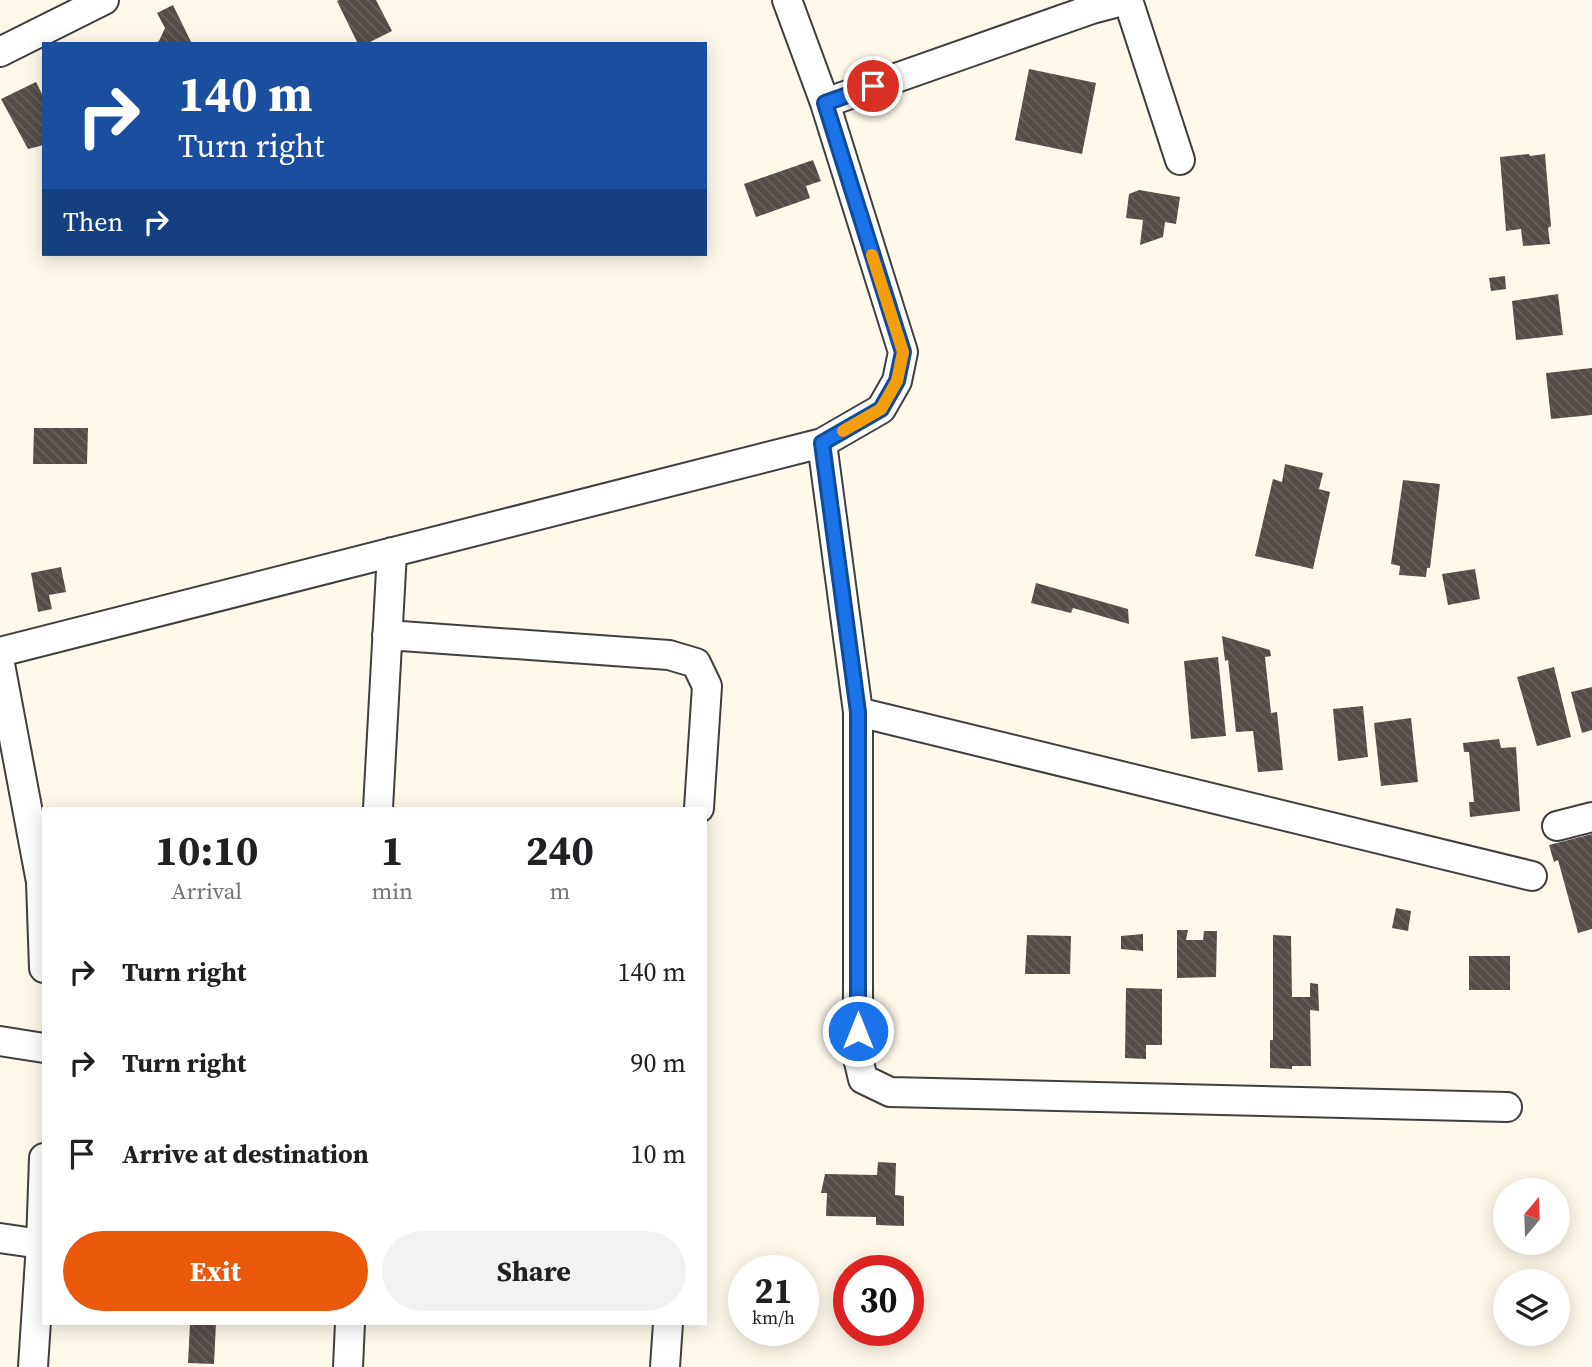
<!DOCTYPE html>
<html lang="en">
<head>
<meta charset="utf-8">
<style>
	body { margin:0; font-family:"Source Serif 4",serif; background:#f2f2f2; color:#202124; height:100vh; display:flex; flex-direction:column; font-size:26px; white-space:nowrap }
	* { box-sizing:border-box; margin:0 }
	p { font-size:23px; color:#757577 }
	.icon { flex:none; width:38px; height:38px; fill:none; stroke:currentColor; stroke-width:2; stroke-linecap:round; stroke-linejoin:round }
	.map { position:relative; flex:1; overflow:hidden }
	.side { position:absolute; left:42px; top:807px; width:665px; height:518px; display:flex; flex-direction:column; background:#fff; border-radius:0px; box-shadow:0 4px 18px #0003 }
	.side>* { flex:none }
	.top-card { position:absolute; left:42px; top:42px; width:665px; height:214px; border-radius:0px; box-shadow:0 4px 18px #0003; background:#1a4fa0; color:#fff; overflow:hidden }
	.needle { width:46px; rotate:19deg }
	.tools { position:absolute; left:1493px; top:1178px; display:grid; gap:14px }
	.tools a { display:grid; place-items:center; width:77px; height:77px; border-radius:50%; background:#fff; box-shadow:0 4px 18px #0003; font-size:35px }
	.speed { position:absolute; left:728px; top:1255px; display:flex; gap:14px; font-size:35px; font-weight:700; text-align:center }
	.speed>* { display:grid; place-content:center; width:91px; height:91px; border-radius:50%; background:#fff; box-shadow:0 4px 18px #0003; line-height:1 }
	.speed small { font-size:18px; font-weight:400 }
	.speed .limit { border:10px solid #d22; background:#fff; color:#111 }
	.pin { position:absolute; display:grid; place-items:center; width:60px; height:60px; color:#fff; margin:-30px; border:4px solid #fff; border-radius:50%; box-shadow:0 2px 7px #0007 }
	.me { position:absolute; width:77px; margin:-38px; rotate:0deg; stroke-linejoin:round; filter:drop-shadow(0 0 5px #0008) }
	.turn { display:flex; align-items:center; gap:24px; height:147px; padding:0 21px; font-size:32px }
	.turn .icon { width:91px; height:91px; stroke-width:2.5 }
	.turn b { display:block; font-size:49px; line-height:60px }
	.then { display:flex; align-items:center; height:66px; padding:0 21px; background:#0003; gap:14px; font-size:26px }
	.eta { display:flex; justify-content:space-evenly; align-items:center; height:119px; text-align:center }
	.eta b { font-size:42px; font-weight:700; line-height:49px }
	.button { display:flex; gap:14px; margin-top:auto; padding:14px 21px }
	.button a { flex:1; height:80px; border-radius:42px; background:#ea580c; color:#fff; font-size:28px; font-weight:700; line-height:80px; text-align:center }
	.button a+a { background:#f2f2f2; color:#202124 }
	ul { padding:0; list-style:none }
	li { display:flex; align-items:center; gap:21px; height:91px; padding:0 21px }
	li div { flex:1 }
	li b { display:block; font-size:26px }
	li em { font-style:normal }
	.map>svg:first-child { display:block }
</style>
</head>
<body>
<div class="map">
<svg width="1592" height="1367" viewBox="0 0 1592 1367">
	<defs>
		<pattern id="building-back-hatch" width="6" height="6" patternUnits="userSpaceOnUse" patternTransform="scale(1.75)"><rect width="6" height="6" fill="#554c48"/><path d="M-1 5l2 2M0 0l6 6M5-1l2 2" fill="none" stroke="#68615e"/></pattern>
	</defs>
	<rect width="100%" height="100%" fill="#fff9eb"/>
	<path fill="url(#building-back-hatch)" d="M 339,0 L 376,0 L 392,31 L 366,44 L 358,44 L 337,1 Z
		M 173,5 L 192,44 L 153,44 L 159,41 L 165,28 L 157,13 Z
		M 1029,69 L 1096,83 L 1082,154 L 1015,140 Z
		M 36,82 L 44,98 L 44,145 L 28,149 L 1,99 Z
		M 1529,154 L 1530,156 L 1545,154 L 1551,226 L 1548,228 L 1550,244 L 1523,246 L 1521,229 L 1506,231 L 1500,157 Z
		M 813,160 L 821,181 L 806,186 L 810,198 L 756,217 L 744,184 Z
		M 1139,190 L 1180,197 L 1176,224 L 1165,222 L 1163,237 L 1140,245 L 1143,220 L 1126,218 L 1129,194 Z
		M 1505,276 L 1506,289 L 1491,291 L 1489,278 Z
		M 1558,294 L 1563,335 L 1516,340 L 1512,301 Z
		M 1592,368 L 1592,415 L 1551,419 L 1546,373 Z
		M 34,428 L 88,428 L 87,464 L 33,464 Z
		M 1285,464 L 1323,473 L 1319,489 L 1330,492 L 1313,569 L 1255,556 L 1273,479 L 1282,482 Z
		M 1403,480 L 1440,484 L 1430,568 L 1427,568 L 1426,577 L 1399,575 L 1400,566 L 1391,564 Z
		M 61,567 L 66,592 L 49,595 L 52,609 L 38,612 L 31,573 Z
		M 1475,569 L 1480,599 L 1448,605 L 1442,574 Z
		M 1036,583 L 1128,609 L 1129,624 L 1073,608 L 1071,613 L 1031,603 Z
		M 1222,636 L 1270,650 L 1271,656 L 1265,657 L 1271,713 L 1277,712 L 1283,770 L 1258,772 L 1253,731 L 1236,732 L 1228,660 L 1225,661 Z
		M 1218,657 L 1226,736 L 1191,739 L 1184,661 Z
		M 1554,667 L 1571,737 L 1537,746 L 1517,677 Z
		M 1592,687 L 1592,730 L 1582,733 L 1571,692 Z
		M 1363,706 L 1368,757 L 1338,761 L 1333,709 Z
		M 1411,718 L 1418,782 L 1381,786 L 1374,723 Z
		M 1499,739 L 1501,748 L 1516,747 L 1520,811 L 1470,817 L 1469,802 L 1474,802 L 1469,752 L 1464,752 L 1463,743 Z
		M 1592,834 L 1592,929 L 1578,933 L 1558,860 L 1554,862 L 1549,845 Z
		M 1396,908 L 1411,911 L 1408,931 L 1392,928 Z
		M 1177,930 L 1188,930 L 1186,940 L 1203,940 L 1204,931 L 1217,931 L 1216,977 L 1177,978 Z
		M 1143,934 L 1143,951 L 1121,949 L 1121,936 Z
		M 1027,935 L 1071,936 L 1070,974 L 1025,974 Z
		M 1273,935 L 1291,936 L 1292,997 L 1310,997 L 1310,983 L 1318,984 L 1319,1011 L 1310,1010 L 1311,1066 L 1292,1066 L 1292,1069 L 1270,1068 L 1270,1040 L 1273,1040 Z
		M 1469,956 L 1510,956 L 1510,990 L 1469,990 Z
		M 1126,988 L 1162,989 L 1162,1045 L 1146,1045 L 1146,1059 L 1125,1058 Z
		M 878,1162 L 896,1163 L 895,1195 L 904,1196 L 904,1226 L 876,1225 L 876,1217 L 826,1216 L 827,1193 L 821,1193 L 825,1174 L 877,1175 Z
		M 190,1323 L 216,1323 L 214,1364 L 188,1363 Z"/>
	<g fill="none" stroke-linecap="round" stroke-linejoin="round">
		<g stroke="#3f3f3f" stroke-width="32">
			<path id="minor" d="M 1128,0 L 1180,160
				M 0,52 L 104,0
				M 825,103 L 1092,9 L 1126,0
				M 822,443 L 858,712 L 858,1058 L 863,1079 L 890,1092 L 1507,1107
				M 387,635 L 669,655 L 696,663 L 707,686 L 699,808
				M 0,652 L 822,443 L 881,409 L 897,381 L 903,352 L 825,103 L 787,0
				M 0,664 L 41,882 L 44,968
				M 858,712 L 1532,876
				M 378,808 L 392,552
				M 1557,826 L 1592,817
				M 0,1041 L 44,1048
				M 0,1238 L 41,1244
				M 33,1367 L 41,1244 L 44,1158
				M 348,1367 L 350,1323
				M 665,1367 L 668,1323"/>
		</g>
		<use href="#minor" stroke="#fff" stroke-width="28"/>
	</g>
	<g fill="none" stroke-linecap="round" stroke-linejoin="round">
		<g stroke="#114b97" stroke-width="18">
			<path id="route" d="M 858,1031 L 858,712 L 822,443 L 881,409 L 897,381 L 903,352 L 825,103 L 873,86"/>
		</g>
		<use href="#route" stroke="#1a73e8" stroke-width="12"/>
		<path stroke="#f59e0b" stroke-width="12" d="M 843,431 L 881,409 L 897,381 L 903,352 L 872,255"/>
	</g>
</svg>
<div class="tools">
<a><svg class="needle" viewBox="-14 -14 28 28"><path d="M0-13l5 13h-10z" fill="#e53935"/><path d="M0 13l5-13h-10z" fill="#757577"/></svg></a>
<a><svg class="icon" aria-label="layers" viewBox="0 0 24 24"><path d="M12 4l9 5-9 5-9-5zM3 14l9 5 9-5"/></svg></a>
</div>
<div class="speed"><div>21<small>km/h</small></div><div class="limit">30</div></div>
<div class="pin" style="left:873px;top:86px;background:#d93025"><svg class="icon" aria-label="arrive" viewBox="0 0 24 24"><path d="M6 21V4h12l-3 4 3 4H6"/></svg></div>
<svg class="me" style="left:858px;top:1031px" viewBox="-20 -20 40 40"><circle r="17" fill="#1a73e8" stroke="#fff" stroke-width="3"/><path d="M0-11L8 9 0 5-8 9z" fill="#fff"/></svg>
<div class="top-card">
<div class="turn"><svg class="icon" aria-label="right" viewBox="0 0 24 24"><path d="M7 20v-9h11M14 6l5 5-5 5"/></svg><div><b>140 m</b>Turn right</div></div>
<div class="then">Then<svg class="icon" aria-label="right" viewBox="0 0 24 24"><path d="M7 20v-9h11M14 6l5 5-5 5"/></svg></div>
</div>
<section class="side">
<div class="eta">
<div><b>10:10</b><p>Arrival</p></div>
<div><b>1</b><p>min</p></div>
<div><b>240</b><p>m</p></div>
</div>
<ul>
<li><svg class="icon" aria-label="right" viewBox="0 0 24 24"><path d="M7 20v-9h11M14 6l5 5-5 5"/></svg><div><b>Turn right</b></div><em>140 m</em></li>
<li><svg class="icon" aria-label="right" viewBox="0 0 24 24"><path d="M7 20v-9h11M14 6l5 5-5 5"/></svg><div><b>Turn right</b></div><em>90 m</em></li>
<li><svg class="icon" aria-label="arrive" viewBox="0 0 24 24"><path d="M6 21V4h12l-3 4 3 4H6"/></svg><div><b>Arrive at destination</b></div><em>10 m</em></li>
</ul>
<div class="button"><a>Exit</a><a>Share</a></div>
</section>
</div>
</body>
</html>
